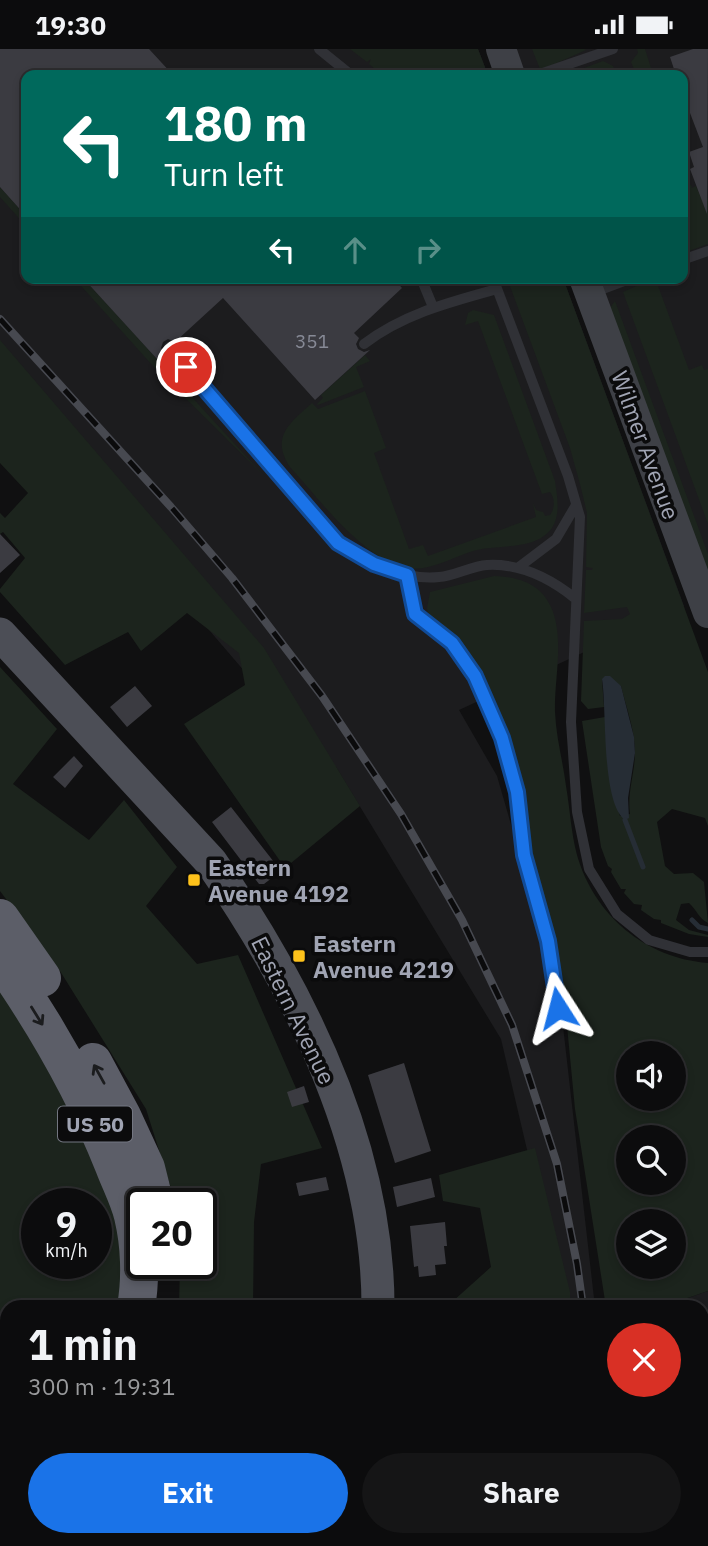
<!DOCTYPE html>
<html lang="en">
<head>
<meta charset="utf-8">
<style>
	body { margin:0; font-family:"IBM Plex Sans",sans-serif; background:#151516; color:#f1f3f6; height:100vh; display:flex; flex-direction:column; font-size:26px; white-space:nowrap }
	* { box-sizing:border-box; margin:0 }
	p { font-size:23px; color:#9a9b9d }
	.icon { flex:none; width:38px; height:38px; fill:none; stroke:currentColor; stroke-width:2; stroke-linecap:round; stroke-linejoin:round }
	.map { position:relative; flex:1; overflow:hidden }
	.details { position:absolute; left:0px; top:1251px; width:709px; height:247px; display:flex; flex-direction:column; background:#0c0c0d; border-radius:21px 21px 0 0; box-shadow:0 4px 10px #0003,0 0 0 2px #2c2c2e }
	.details>* { flex:none }
	.banner { position:absolute; left:21px; top:21px; width:667px; height:214px; border-radius:14px; box-shadow:0 4px 10px #0003,0 0 0 2px #2c2c2e; background:#00695c; color:#fff; overflow:hidden }
	.buttons { position:absolute; left:616px; top:992px; display:grid; gap:14px }
	.buttons a { display:grid; place-items:center; width:70px; height:70px; border-radius:50%; background:#0c0c0d; box-shadow:0 4px 10px #0003,0 0 0 2px #2c2c2e; font-size:35px }
	.speed { position:absolute; left:21px; top:1139px; display:flex; gap:14px; font-size:35px; font-weight:700; text-align:center }
	.speed>* { display:grid; place-content:center; width:91px; height:91px; border-radius:50%; background:#0c0c0d; box-shadow:0 4px 10px #0003,0 0 0 2px #2c2c2e; line-height:1 }
	.speed small { font-size:18px; font-weight:400 }
	.speed .limit { border:4px solid #111; border-radius:10px; background:#fff; color:#111 }
	.pin { position:absolute; display:grid; place-items:center; width:60px; height:60px; color:#fff; margin:-30px; border:4px solid #fff; border-radius:50%; box-shadow:0 2px 7px #0007 }
	.me { position:absolute; width:77px; margin:-38px; rotate:351deg; stroke-linejoin:round; filter:drop-shadow(0 0 5px #0008) }
	.turn { display:flex; align-items:center; gap:24px; height:147px; padding:0 28px; font-size:32px }
	.turn .icon { width:91px; height:91px; stroke-width:2.5 }
	.turn b { display:block; font-size:49px; line-height:60px }
	.lanes { display:flex; align-items:center; height:66px; padding:0 28px; background:#0003; justify-content:center; gap:35px; direction:ltr }
	.lanes .off { opacity:.35 }
	.round { display:grid; place-items:center; flex:none; width:74px; height:74px; border-radius:37px; background:#151516 }
	.summary { display:flex; align-items:center; justify-content:space-between; height:119px; padding:0 28px }
	h1 { font-size:42px; font-weight:800; line-height:52px }
	.cta { display:flex; gap:14px; margin-top:auto; padding:14px 28px }
	.cta a { flex:1; height:80px; border-radius:42px; background:#1a73e8; color:#fff; font-size:28px; font-weight:800; line-height:80px; text-align:center }
	.cta a+a { background:#151516; color:#f1f3f6 }
	.status { display:flex; justify-content:space-between; align-items:center; height:49px; padding:0 35px; background:#0c0c0d; direction:ltr }
	.status svg { height:19px; fill:currentColor }
	.map>svg:first-child { display:block }
</style>
</head>
<body>
<div class="status"><b>19:30</b><svg viewBox="0 0 49 12"><path d="M0 12V9h3v3zM5 12V6h3v6zM10 12V3h3v9zM15 12V0h3v12zM26 1h20v11H26zM47 4h2v5h-2z"/></svg></div>
<div class="map">
<svg width="708" height="1497" viewBox="0 0 708 1497">
	<rect width="100%" height="100%" fill="#101011"/>
	<path fill="#1c1c1e" d="M 0,0 L 478,0 L 488,26 L 26,26 L 26,229 L 563,229 L 684,557 L 459,661 L 497,727 L 559,942 L 595,1258 L 564,1258 L 501,990 L 336,718 L 329,721 L 0,337 Z
		M 513,0 L 708,0 L 708,526 L 599,229 L 682,229 L 682,26 L 523,26 Z
		M 708,1242 L 708,1497 L 600,1497 L 600,1491 L 702,1491 L 702,1258 L 661,1258 Z
		M 334,1491 L 569,1491 L 568,1497 L 331,1497 Z"/>
	<path fill="#1c241d" fill-rule="evenodd" d="M 350,0 L 478,0 L 488,26 L 382,26 L 369,15 L 371,10 L 367,13 Z
		M 532,0 L 584,0 L 586,1 L 543,20 L 540,20 Z
		M 637,0 L 645,0 L 651,19 L 640,23 L 634,20 L 631,13 L 638,4 Z
		M 603,12 L 613,17 L 616,26 L 565,26 Z
		M 691,136 L 692,139 L 696,137 L 702,151 L 708,149 L 708,195 L 683,204 L 683,139 Z
		M 0,138 L 26,167 L 26,177 L 0,148 Z
		M 74,229 L 83,229 L 265,428 L 153,317 Z
		M 507,229 L 563,229 L 708,623 L 708,777 L 705,769 L 672,760 L 657,773 L 665,817 L 674,825 L 693,824 L 704,833 L 708,874 C 698,869 697,861 689,854 L 681,855 L 676,871 L 689,881 L 708,886 L 708,888 L 689,885 L 661,874 L 661,871 L 654,870 L 641,861 L 642,856 L 634,855 L 624,844 L 626,840 L 621,840 L 611,823 L 612,820 L 608,817 L 601,798 L 582,672 L 605,668 C 606,703 609,734 620,767 L 630,765 C 627,743 635,724 635,703 C 635,681 626,658 621,637 L 602,631 L 604,658 L 588,660 L 581,652 L 584,572 L 622,570 L 630,565 L 627,558 L 584,564 L 586,521 L 592,521 L 593,519 L 586,518 L 587,464 L 580,435 L 570,399 Z
		M 650,231 L 652,236 L 657,234 L 689,321 L 702,316 L 704,321 L 708,320 L 708,475 L 623,243 Z
		M 615,252 L 708,505 L 708,526 L 610,259 Z
		M 473,261 L 494,266 L 555,432 C 557,447 561,465 552,479 C 535,502 501,495 477,501 C 450,508 424,528 395,516 C 354,498 320,451 290,418 C 270,388 290,374 312,354 L 318,360 L 365,342 L 386,399 L 374,404 L 409,500 L 423,496 L 428,507 L 536,468 L 533,454 L 536,461 L 543,463 L 545,467 L 550,466 C 555,460 555,449 550,443 L 542,445 L 478,272 L 465,276 L 468,264 Z
		M 0,291 L 264,599 L 360,757 L 285,819 L 184,675 L 245,636 L 239,604 L 187,564 L 141,602 L 128,583 L 65,616 L 0,543 L 0,540 L 25,509 L 3,483 L 0,485 L 0,464 L 5,469 L 28,444 L 0,414 Z
		M 365,306 L 370,312 L 356,318 L 364,338 L 318,356 L 317,355 L 323,349 L 321,346 Z
		M 494,527 C 518,528 540,534 551,558 C 565,589 554,630 555,663 C 556,688 563,713 566,737 C 570,760 571,784 577,806 C 594,866 645,909 708,914 L 708,1242 L 661,1258 L 606,1258 L 575,1060 L 565,956 L 549,879 L 532,824 L 522,744 L 478,623 L 430,573 L 427,559 L 430,543 ZM 628,1004 L 674,1004 L 674,1050 L 628,1050 ZM 628,1088 L 674,1088 L 674,1134 L 628,1134 ZM 628,1172 L 674,1172 L 674,1218 L 628,1218 Z
		M 0,618 L 57,680 L 13,735 L 89,791 L 124,751 L 177,818 L 146,857 L 197,915 L 238,906 L 322,1099 L 261,1115 L 254,1173 L 253,1258 L 179,1258 L 180,1215 L 201,1214 L 201,1155 L 176,1155 L 146,1060 L 60,922 L 0,842 Z
		M 0,910 L 89,1061 L 136,1258 L 7,1258 L 7,1473 L 0,1479 ZM 37,1155 L 96,1155 L 96,1214 L 37,1214 Z
		M 535,1099 L 570,1243 L 570,1258 L 451,1258 L 452,1253 L 491,1218 L 480,1159 L 443,1152 L 439,1126 Z
		M 56,1491 L 217,1491 L 214,1497 L 48,1497 Z"/>
	<path fill="#262d35" d="M 605,627 L 610,627 L 621,637 L 634,688 L 635,704 L 628,749 L 629,769 L 625,771 C 601,753 607,661 602,630 Z"/>
	<g fill="none" stroke-linecap="round" stroke-linejoin="round">
		<path stroke="#262d35" stroke-width="5" d="M 625,771 L 643,818
			M 692,871 L 699,878 L 708,880"/>
	</g>
	<path fill="#3b3b41" d="M 0,0 L 149,0 L 173,26 L 26,26 L 26,167 L 0,138 Z
		M 693,0 L 708,0 L 707,165 L 690,120 L 694,118 L 689,103 L 703,98 L 682,43 L 682,26 L 676,26 L 670,8 Z
		M 83,229 L 393,229 L 402,239 L 354,284 L 359,289 L 356,295 L 358,300 L 364,303 L 370,301 L 315,351 L 223,249 L 175,293 L 168,290 L 163,293 L 161,299 L 164,304 L 157,310 Z
		M 0,485 L 20,506 L 0,524 Z
		M 135,637 L 152,657 L 127,678 L 110,658 Z
		M 74,707 L 83,717 L 65,739 L 53,728 Z
		M 231,758 L 281,822 L 264,835 L 259,835 L 212,773 Z
		M 404,1014 L 431,1102 L 395,1114 L 368,1026 Z
		M 304,1037 L 309,1053 L 292,1058 L 287,1043 Z
		M 326,1128 L 329,1141 L 299,1147 L 296,1134 Z
		M 431,1129 L 435,1148 L 397,1158 L 393,1138 Z
		M 445,1173 L 447,1197 L 444,1197 L 446,1215 L 435,1216 L 436,1226 L 419,1228 L 418,1217 L 414,1218 L 410,1177 Z"/>
	<g fill="none" stroke-linecap="round" stroke-linejoin="round">
		<path stroke="#303136" stroke-width="10" d="M 319,0 L 351,26
			M 537,26 L 613,0
			M 682,211 L 708,202
			M 421,229 L 433,258
			M 493,229 L 568,427 L 580,468 L 571,673 L 577,763 L 589,820 L 617,865 L 649,891 L 690,903 L 708,903
			M 592,244 L 632,229
			M 364,295 C 403,265 450,253 497,240
			M 169,298 L 338,494 C 369,512 402,532 439,528 C 455,527 471,517 487,516 C 521,514 550,529 576,550
			M 519,518 L 556,490 L 576,456
			M 407,526 L 415,565 L 452,594 L 475,627 L 502,689 L 517,743 L 524,806 L 548,892 L 558,959
			M 702,1368 L 708,1365
			M 676,1491 L 678,1497
			M 629,1497 L 639,1491"/>
		<path stroke="#3e4046" stroke-width="30" d="M 501,0 L 510,26
			M 584,229 L 708,564"/>
		<path stroke="#4c4e56" stroke-width="33" d="M 0,585 L 211,813 C 301,943 378,1097 378,1258
			M 310,1497 L 314,1491"/>
		<path stroke="#5c5e68" stroke-width="38" d="M 0,869 L 42,929
			M 0,910 C 45,974 85,1044 114,1117 C 120,1133 129,1150 133,1167 C 140,1196 141,1230 136,1258
			M 93,1013 L 122,1067 L 146,1119 L 155,1155
			M 0,1479 L 7,1473"/>
		<g stroke="#474950" stroke-width="8">
			<path id="rail" d="M 0,270 L 171,458 L 232,529 L 322,647 L 401,765 L 462,871 L 512,976 L 557,1115 L 577,1215 L 583,1258
				M 582,1497 L 582,1491"/>
		</g>
		<use href="#rail" stroke="#0b0b0c" stroke-width="5" stroke-dasharray="16" stroke-linecap="butt"/>
	</g>
	<defs><path id="oneway-shaft" d="M-6 0H5M1.5-3L5.5 0L1.5 3" fill="none" stroke-width="1.6" stroke-linecap="round" stroke-linejoin="round" transform="scale(1.75)"/></defs>
	<g stroke="#1b1c1e">
		<use href="#oneway-shaft" transform="translate(37 967) rotate(58)"/>
		<use href="#oneway-shaft" transform="translate(99 1025) rotate(-119)"/>
	</g>
	<g fill="none" stroke-linecap="round" stroke-linejoin="round">
		<g stroke="#114b97" stroke-width="18">
			<path id="route" d="M 186,318 L 338,494 L 374,515 L 407,526 L 415,565 L 452,594 L 475,627 L 502,689 L 517,743 L 524,806 L 548,892 L 558,959"/>
		</g>
		<use href="#route" stroke="#1a73e8" stroke-width="12"/>
	</g>
	<g fill="#fec21b" stroke="#0b0b0c" stroke-width="2.5">
		<rect x="187" y="824" width="14" height="14" rx="3.5"/>
		<rect x="292" y="900" width="14" height="14" rx="3.5"/>
	</g>
	<g text-anchor="middle" dominant-baseline="central" stroke-width="7" stroke-linejoin="round" paint-order="stroke">
		<g font-size="19" fill="#878a96">
			<text x="312" y="292">351</text>
		</g>
		<rect fill="#0b0b0c" stroke="#737681" stroke-width="2" x="58" y="1057.5" width="74" height="35" rx="5"/>
		<g font-size="21" font-weight="bold" fill="#a0a4b3">
			<text x="95" y="1075">US 50</text>
		</g>
		<g font-size="23" fill="#a0a4b3" stroke="#0b0b0c">
			<text transform="translate(646 396) rotate(70)">Wilmer Avenue</text>
			<text transform="translate(294 961) rotate(64)">Eastern Avenue</text>
		</g>
		<g font-size="23" font-weight="bold" fill="#a0a4b3" stroke="#0b0b0c" text-anchor="start">
			<text x="208" y="818">Eastern<tspan x="208" dy="26">Avenue 4192</tspan></text>
			<text x="313" y="894">Eastern<tspan x="313" dy="26">Avenue 4219</tspan></text>
		</g>
	</g>
</svg>
<div class="buttons">
<a><svg class="icon" aria-label="sound" viewBox="0 0 24 24"><path d="M4 9h4l5-4v14l-5-4H4zM17 9q2 3 0 6"/></svg></a>
<a><svg class="icon" aria-label="search" viewBox="0 0 24 24"><circle cx="10" cy="10" r="6"/><path d="M15 15l6 6"/></svg></a>
<a><svg class="icon" aria-label="layers" viewBox="0 0 24 24"><path d="M12 4l9 5-9 5-9-5zM3 14l9 5 9-5"/></svg></a>
</div>
<div class="speed"><div>9<small>km/h</small></div><div class="limit">20</div></div>
<div class="pin" style="left:186px;top:318px;background:#d93025"><svg class="icon" aria-label="arrive" viewBox="0 0 24 24"><path d="M6 21V4h12l-3 4 3 4H6"/></svg></div>
<svg class="me" style="left:558px;top:959px" viewBox="-20 -20 40 40"><path d="M0-17L14 15 0 8-14 15z" fill="#1a73e8" stroke="#fff" stroke-width="4"/></svg>
<div class="banner">
<div class="turn"><svg class="icon" aria-label="left" viewBox="0 0 24 24"><path d="M17 20v-9H6M10 6l-5 5 5 5"/></svg><div><b>180 m</b>Turn left</div></div>
<div class="lanes"><svg class="icon" aria-label="left" viewBox="0 0 24 24"><path d="M17 20v-9H6M10 6l-5 5 5 5"/></svg><svg class="icon off" aria-label="ahead" viewBox="0 0 24 24"><path d="M12 20V5M6 11l6-6 6 6"/></svg><svg class="icon off" aria-label="right" viewBox="0 0 24 24"><path d="M7 20v-9h11M14 6l5 5-5 5"/></svg></div>
</div>
<section class="details">
<div class="summary"><div><h1>1 min</h1><p>300 m · 19:31</p></div><a class="round" style="background:#d93025;color:#fff"><svg class="icon" aria-label="close" viewBox="0 0 24 24"><path d="M6 6l12 12M18 6L6 18"/></svg></a></div>
<div class="cta"><a>Exit</a><a>Share</a></div>
</section>
</div>
</body>
</html>
